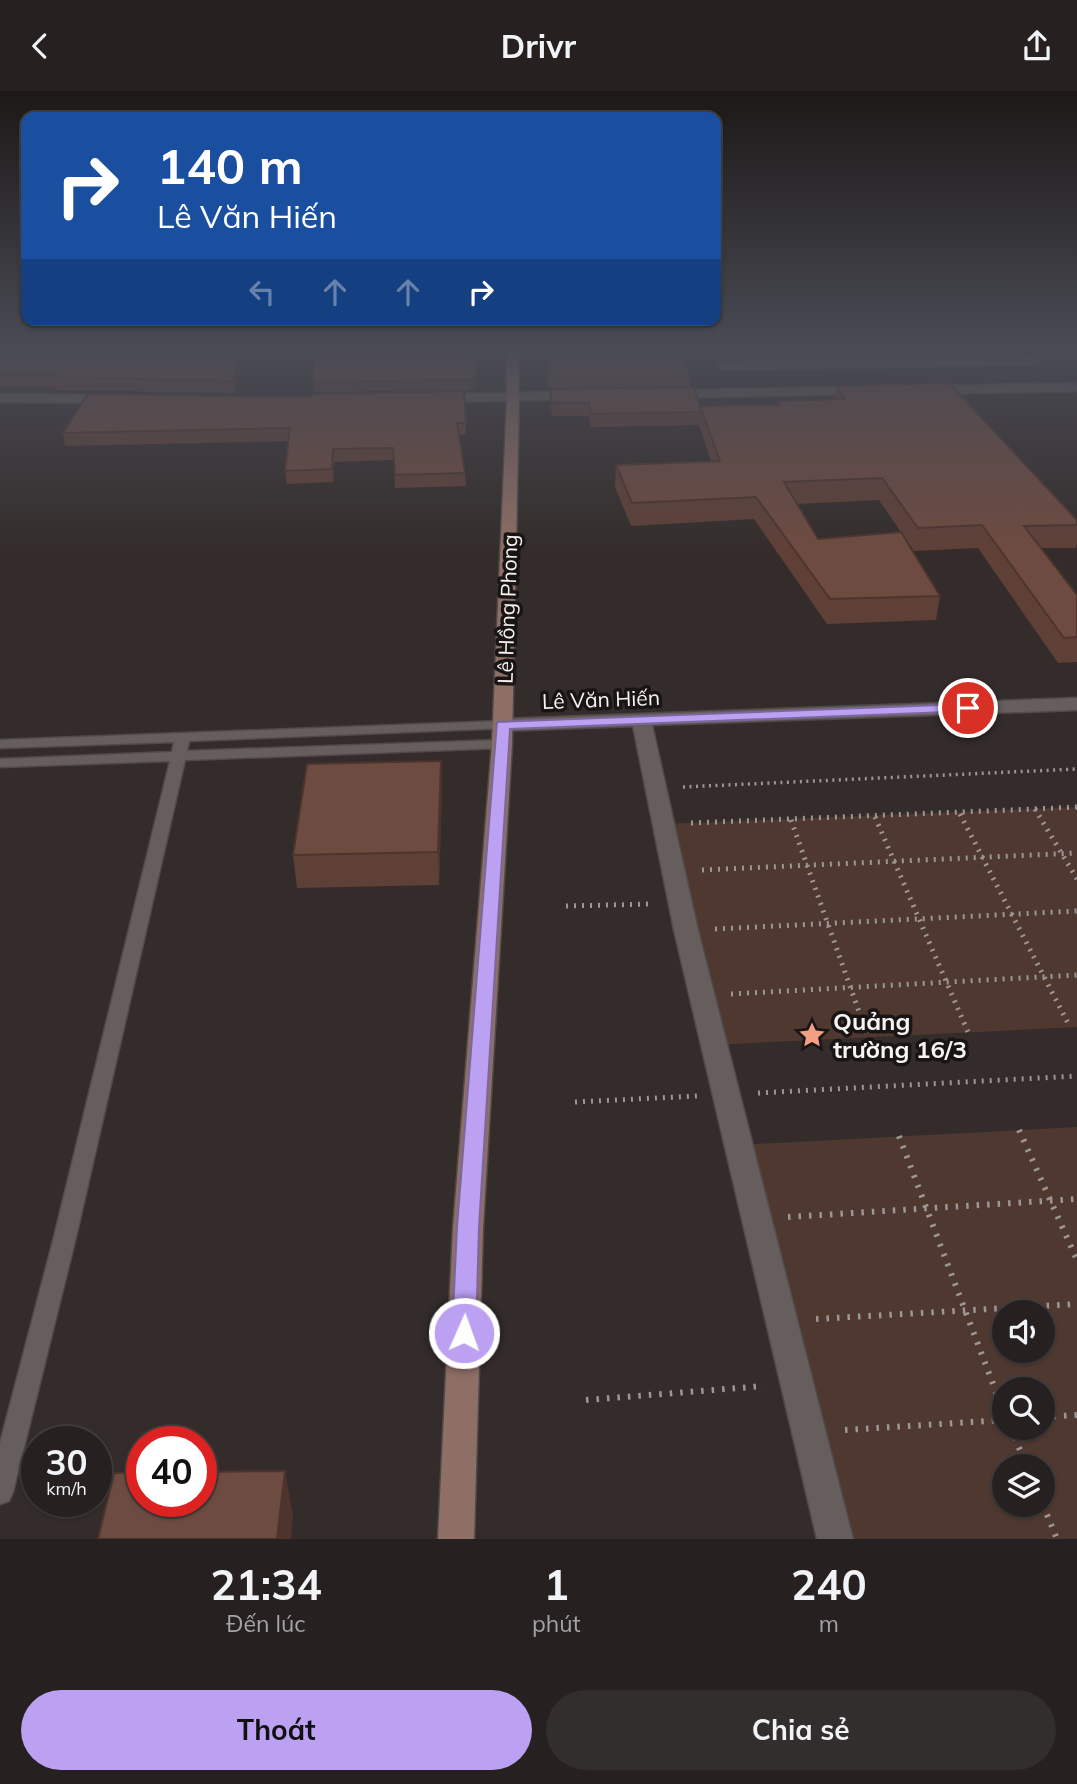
<!DOCTYPE html>
<html lang="vi">
<head>
<meta charset="utf-8">
<style>
	body { margin:0; font-family:Mulish,sans-serif; background:#322e2d; color:#f1f3f6; height:100vh; display:flex; flex-direction:column; font-size:26px; white-space:nowrap }
	* { box-sizing:border-box; margin:0 }
	p { font-size:23px; color:#a4a3a5 }
	.icon { flex:none; width:38px; height:38px; fill:none; stroke:currentColor; stroke-width:2; stroke-linecap:round; stroke-linejoin:round }
	.map { position:relative; height:1448px; overflow:hidden }
	.sheet { display:flex; flex-direction:column; background:#262120; flex:1 }
	.sheet>* { flex:none }
	.guide { position:absolute; left:21px; top:21px; width:700px; height:214px; border-radius:14px; box-shadow:0 2px 5px #0004,0 0 0 2px #423e3e; background:#1a4fa0; color:#fff; overflow:hidden }
	.tools { position:absolute; left:992px; top:1209px; display:grid; gap:14px }
	.tools a { display:grid; place-items:center; width:63px; height:63px; border-radius:50%; background:#262120; box-shadow:0 2px 5px #0004,0 0 0 2px #423e3e; font-size:35px }
	.speed { position:absolute; left:21px; top:1335px; display:flex; gap:14px; font-size:35px; font-weight:700; text-align:center }
	.speed>* { display:grid; place-content:center; width:91px; height:91px; border-radius:50%; background:#262120; box-shadow:0 2px 5px #0004,0 0 0 2px #423e3e; line-height:1 }
	.speed small { font-size:18px; font-weight:400 }
	.speed .limit { border:10px solid #d22; background:#fff; color:#111 }
	.pin { position:absolute; display:grid; place-items:center; width:60px; height:60px; color:#fff; margin:-30px; border:4px solid #fff; border-radius:50%; box-shadow:0 2px 7px #0007 }
	.me { position:absolute; width:77px; margin:-38px; rotate:2deg; stroke-linejoin:round; filter:drop-shadow(0 0 5px #0008) }
	.turn { display:flex; align-items:center; gap:24px; height:147px; padding:0 21px; font-size:32px }
	.turn .icon { width:91px; height:91px; stroke-width:2.5 }
	.turn b { display:block; font-size:49px; line-height:60px }
	.lanes { display:flex; align-items:center; height:66px; padding:0 21px; background:#0003; justify-content:center; gap:35px; direction:ltr }
	.lanes .off { opacity:.35 }
	.eta { display:flex; justify-content:space-evenly; align-items:center; height:119px; text-align:center }
	.eta b { font-size:42px; font-weight:700; line-height:49px }
	.button { display:flex; gap:14px; margin-top:auto; padding:14px 21px }
	.button a { flex:1; height:80px; border-radius:42px; background:#bca0f2; color:#111; font-size:28px; font-weight:700; line-height:80px; text-align:center }
	.button a+a { background:#322e2d; color:#f1f3f6 }
	header { display:flex; justify-content:space-between; align-items:center; height:91px; padding:0 21px; background:#262120; font-size:32px; font-weight:700 }
	.map>svg:first-child { display:block }
</style>
</head>
<body>
<header><svg class="icon" aria-label="back" viewBox="0 0 24 24"><path d="M15 5l-7 7 7 7"/></svg>Drivr<svg class="icon" aria-label="share" viewBox="0 0 24 24"><path d="M12 15V3M7 8l5-5 5 5M5 13v7h14v-7"/></svg></header>
<div class="map">
<svg width="1077" height="1448" viewBox="0 0 1077 1448">
	<rect width="100%" height="100%" fill="#332c2a"/>
	<path fill="#4f3830" fill-rule="evenodd" d="M 1077,716 L 1077,936 L 714,954 L 664,733 Z
		M 1077,1036 L 1077,1448 L 835,1448 L 738,1054 ZM 1004,1222 L 1043,1222 L 1043,1260 L 1004,1260 ZM 1004,1298 L 1043,1298 L 1043,1337 L 1004,1337 ZM 1004,1376 L 1043,1376 L 1043,1414 L 1004,1414 Z"/>
	<g fill="none" stroke-linecap="round" stroke-linejoin="round">
		<g stroke="#4f4a49" stroke-width="3">
			<path id="lane" d="M 503,630 L 510,634 L 508,637 L 189,650 L 187,660 L 502,649 L 509,653 L 502,657 L 185,669 L 76,1146 L 13,1401 L 9,1410 L 0,1413 L 0,1352 L 54,1146 L 170,670 L 0,676 L 0,668 L 172,661 L 174,651 L 0,657 L 0,649 Z"/>
		</g>
		<g stroke="#4f4a49" stroke-width="3">
			<path id="street" d="M 1034,266 L 1040,270 L 1038,273 L 724,279 L 718,275 L 724,271 Z
				M 1077,292 L 1077,300 L 929,303 L 923,299 L 929,295 Z
				M 861,296 L 867,300 L 865,303 L 670,307 L 664,303 L 670,299 Z
				M 578,301 L 583,302 L 583,308 L 435,311 L 429,307 L 435,303 Z
				M 0,303 L 113,304 L 119,308 L 113,312 L 0,311 Z
				M 1077,607 L 1077,619 L 652,634 L 698,839 L 853,1448 L 817,1448 L 674,839 L 633,635 L 503,640 L 493,634 L 503,628 Z"/>
		</g>
		<g stroke="#4f4a49" stroke-width="3">
			<path id="secondary" d="M 506,259 L 518,259 L 519,306 L 512,653 L 483,1137 L 474,1448 L 438,1448 L 453,1137 L 492,653 L 507,306 Z"/>
		</g>
		<path stroke="#9c9694" stroke-width="3.5" stroke-dasharray="2 4.5" stroke-linecap="butt" d="M 683,696 L 1077,678"/>
		<path stroke="#9c9694" stroke-width="5" stroke-dasharray="2 6" stroke-linecap="butt" d="M 1035,718 L 1077,716
			M 960,723 L 1070,936
			M 875,726 L 968,941
			M 791,729 L 868,946
			M 691,732 L 1035,718 L 1077,788
			M 702,779 L 1077,762
			M 566,815 L 651,813
			M 715,838 L 1077,820
			M 731,903 L 1077,884
			M 758,1002 L 1077,985
			M 575,1011 L 697,1005"/>
		<path stroke="#9c9694" stroke-width="6" stroke-dasharray="2.5 8" stroke-linecap="butt" d="M 1019,1039 L 1077,1169
			M 899,1045 L 1004,1322
			M 788,1126 L 1077,1108
			M 816,1228 L 1077,1213
			M 586,1309 L 764,1295
			M 1043,1326 L 1077,1324
			M 1011,1337 L 1027,1376
			M 845,1339 L 1004,1329
			M 1043,1414 L 1057,1448"/>
		<use href="#lane" fill="#665e5c" fill-rule="evenodd"/>
		<use href="#street" fill="#665e5c" fill-rule="evenodd"/>
		<use href="#secondary" fill="#8e6e65" fill-rule="evenodd"/>
	</g>
	<path fill="#5f4037" d="M 0,259 L 263,259 L 262,263 L 245,263 L 234,302 L 56,299 L 55,296 L 0,296 Z
		M 475,259 L 476,296 L 470,299 L 314,301 L 313,291 Z
		M 548,259 L 682,259 L 690,285 L 689,295 L 548,298 L 547,282 L 550,282 L 548,273 Z
		M 950,259 L 1025,259 L 1025,263 L 954,264 Z
		M 836,295 L 1077,429 L 1077,452 L 1076,457 L 1041,457 L 1077,504 L 1077,571 L 1058,572 L 978,457 L 914,460 L 879,409 L 797,413 L 818,448 L 940,505 L 936,529 L 827,533 L 754,428 L 631,435 L 615,396 L 616,374 L 711,370 L 699,334 L 591,336 L 589,325 L 552,325 L 550,311 L 550,298 L 700,316 L 777,314 L 777,310 L 834,309 Z
		M 466,332 L 466,344 L 459,344 L 465,382 L 466,395 L 395,397 L 394,369 L 334,371 L 333,391 L 287,393 L 285,380 L 289,350 L 65,355 L 63,342 Z
		M 441,670 L 442,701 L 439,794 L 297,797 L 293,764 Z"/>
	<path fill="#4d342d" d="M 241,259 L 245,259 L 245,263 L 234,302 L 233,290 Z
		M 476,286 L 476,296 L 470,299 L 470,289 Z
		M 333,358 L 334,371 L 333,391 L 332,378 Z
		M 441,670 L 442,701 L 439,794 L 438,761 Z
		M 285,1380 L 293,1424 L 291,1448 L 277,1448 Z"/>
	<path fill="#6e4b40" stroke="#4d342d" stroke-width="2" d="M 0,259 L 241,259 L 233,290 L 53,286 L 55,283 L 0,284 Z
		M 313,259 L 475,259 L 476,286 L 470,289 L 313,291 Z
		M 550,259 L 682,259 L 690,285 L 548,287 L 547,282 L 552,282 L 548,262 L 551,262 Z
		M 949,292 L 1077,429 L 1077,434 L 1024,435 L 1077,504 L 1077,546 L 1064,547 L 982,434 L 918,437 L 882,387 L 784,391 L 818,448 L 901,441 L 940,505 L 830,508 L 756,406 L 632,412 L 616,374 L 720,370 L 700,315 L 779,314 L 777,310 L 845,308 L 836,295 Z
		M 694,296 L 700,316 L 700,321 L 591,323 L 589,312 L 552,312 L 550,298 Z
		M 464,300 L 466,332 L 457,332 L 465,382 L 395,384 L 393,357 L 333,358 L 332,378 L 285,380 L 290,337 L 63,342 L 88,303 L 312,306 L 312,303 Z
		M 441,670 L 438,761 L 293,764 L 307,673 Z
		M 285,1380 L 277,1448 L 98,1448 L 114,1382 L 142,1382 L 142,1410 L 201,1410 L 201,1381 Z"/>
	<linearGradient id="sky" x2="0" y2="1"><stop stop-color="#1c1817"/><stop offset="0.56" stop-color="#4a4b55"/><stop offset="1" stop-color="#4a4b55" stop-opacity="0"/></linearGradient>
	<rect width="1077" height="462" fill="url(#sky)"/>
	<path fill="#bca0f2" stroke="#7a689d" stroke-width="2" d="M 968,613 L 975,617 L 973,620 L 510,638 L 479,1136 L 476,1242 L 472,1249 L 464,1252 L 455,1249 L 452,1242 L 457,1136 L 497,631 Z"/>
	<defs>
		<g id="sight-bare" transform="scale(2.1)"><path d="M0-6L1.8-2.2L6-1.7L2.9 1.2L3.7 5.4L0 3.3L-3.7 5.4L-2.9 1.2L-6-1.7L-1.8-2.2Z" fill="#f39f83" stroke="#181514" stroke-width="2.5" paint-order="stroke"/></g>
	</defs>
	<g fill-rule="evenodd">
		<use href="#sight-bare" x="812" y="944"/>
	</g>
	<g text-anchor="middle" dominant-baseline="central" stroke-width="7" stroke-linejoin="round" paint-order="stroke">
		<g font-size="21" fill="#f8f4f2" stroke="#181514">
			<text transform="translate(507 518) rotate(-88)">Lê Hồng Phong</text>
			<text transform="translate(601 608) rotate(-2)">Lê Văn Hiến</text>
		</g>
		<g font-size="24" font-weight="bold" fill="#f8f4f2" stroke="#181514" text-anchor="start">
			<text x="833" y="930">Quảng<tspan x="833" dy="28">trường 16/3</tspan></text>
		</g>
	</g>
</svg>
<div class="tools">
<a><svg class="icon" aria-label="sound" viewBox="0 0 24 24"><path d="M4 9h4l5-4v14l-5-4H4zM17 9q2 3 0 6"/></svg></a>
<a><svg class="icon" aria-label="search" viewBox="0 0 24 24"><circle cx="10" cy="10" r="6"/><path d="M15 15l6 6"/></svg></a>
<a><svg class="icon" aria-label="layers" viewBox="0 0 24 24"><path d="M12 4l9 5-9 5-9-5zM3 14l9 5 9-5"/></svg></a>
</div>
<div class="speed"><div>30<small>km/h</small></div><div class="limit">40</div></div>
<div class="pin" style="left:968px;top:617px;background:#d93025"><svg class="icon" aria-label="arrive" viewBox="0 0 24 24"><path d="M6 21V4h12l-3 4 3 4H6"/></svg></div>
<svg class="me" style="left:464px;top:1242px" viewBox="-20 -20 40 40"><circle r="17" fill="#bca0f2" stroke="#fff" stroke-width="3"/><path d="M0-11L8 9 0 5-8 9z" fill="#fff"/></svg>
<div class="guide">
<div class="turn"><svg class="icon" aria-label="right" viewBox="0 0 24 24"><path d="M7 20v-9h11M14 6l5 5-5 5"/></svg><div><b>140 m</b>Lê Văn Hiến</div></div>
<div class="lanes"><svg class="icon off" aria-label="left" viewBox="0 0 24 24"><path d="M17 20v-9H6M10 6l-5 5 5 5"/></svg><svg class="icon off" aria-label="ahead" viewBox="0 0 24 24"><path d="M12 20V5M6 11l6-6 6 6"/></svg><svg class="icon off" aria-label="ahead" viewBox="0 0 24 24"><path d="M12 20V5M6 11l6-6 6 6"/></svg><svg class="icon" aria-label="right" viewBox="0 0 24 24"><path d="M7 20v-9h11M14 6l5 5-5 5"/></svg></div>
</div>
</div>
<section class="sheet">
<div class="eta">
<div><b>21:34</b><p>Đến lúc</p></div>
<div><b>1</b><p>phút</p></div>
<div><b>240</b><p>m</p></div>
</div>
<div class="button"><a>Thoát</a><a>Chia sẻ</a></div>
</section>
</body>
</html>
